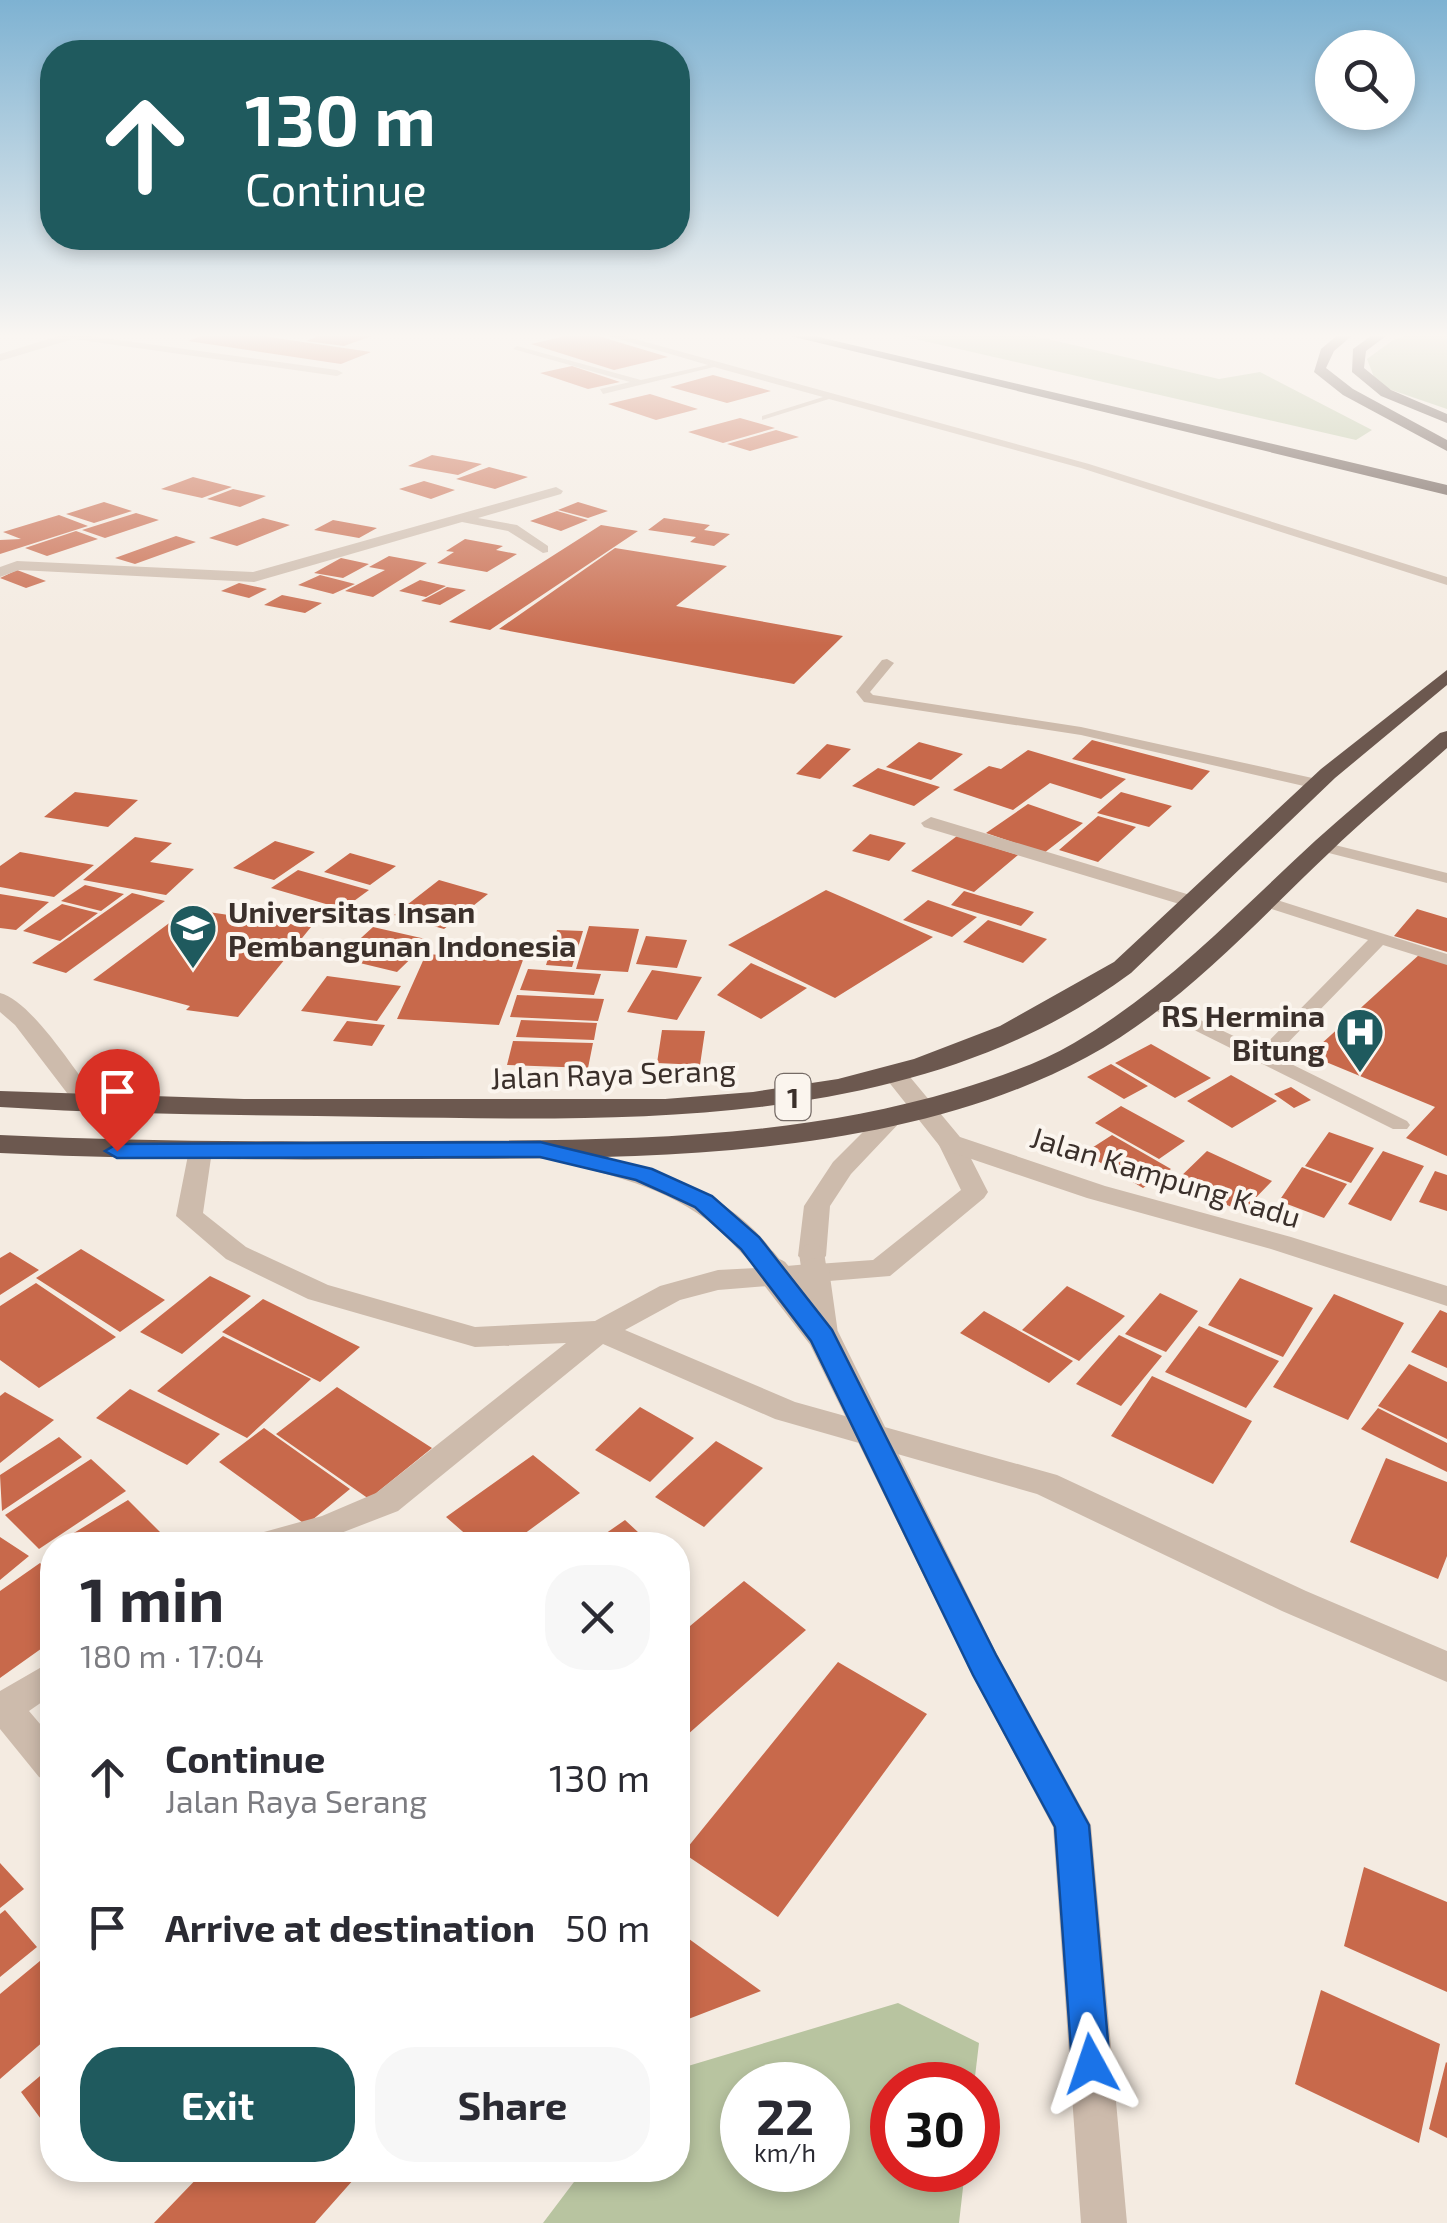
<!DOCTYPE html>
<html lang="en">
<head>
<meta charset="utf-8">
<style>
	body { margin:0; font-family:"Exo 2",sans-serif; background:#f7f7f7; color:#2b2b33; height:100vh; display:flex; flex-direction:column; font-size:38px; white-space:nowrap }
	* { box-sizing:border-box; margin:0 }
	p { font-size:32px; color:#7c7c81 }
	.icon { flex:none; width:55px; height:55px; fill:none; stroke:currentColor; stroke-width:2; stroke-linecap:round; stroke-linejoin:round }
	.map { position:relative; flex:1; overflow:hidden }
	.sheet { position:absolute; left:40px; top:1532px; width:650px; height:650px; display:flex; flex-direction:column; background:#fff; border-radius:40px; box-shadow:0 5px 15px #0003 }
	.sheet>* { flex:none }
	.guide { position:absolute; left:40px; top:40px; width:650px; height:210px; border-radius:40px; box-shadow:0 5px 15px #0003; background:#1f5a5e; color:#fff; overflow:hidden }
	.tools { position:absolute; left:1315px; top:30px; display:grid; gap:20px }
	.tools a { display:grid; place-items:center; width:100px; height:100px; border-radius:50%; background:#fff; box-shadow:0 5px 15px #0003; font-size:50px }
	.speed { position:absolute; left:720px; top:2062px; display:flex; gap:20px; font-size:50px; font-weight:700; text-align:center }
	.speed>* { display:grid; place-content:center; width:130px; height:130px; border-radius:50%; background:#fff; box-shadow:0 5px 15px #0003; line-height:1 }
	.speed small { font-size:25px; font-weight:400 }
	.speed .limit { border:15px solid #d22; background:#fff; color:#111 }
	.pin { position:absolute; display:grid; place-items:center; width:85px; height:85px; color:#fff; margin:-102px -42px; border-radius:50% 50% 50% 0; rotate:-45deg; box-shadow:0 0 10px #0007 }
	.pin .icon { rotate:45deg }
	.me { position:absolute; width:110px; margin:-55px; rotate:355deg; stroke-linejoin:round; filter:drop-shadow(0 0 8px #0008) }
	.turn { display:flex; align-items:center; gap:35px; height:210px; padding:0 40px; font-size:45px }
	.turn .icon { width:130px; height:130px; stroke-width:2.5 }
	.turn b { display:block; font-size:70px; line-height:85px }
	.round { display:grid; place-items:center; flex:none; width:105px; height:105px; border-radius:40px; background:#f7f7f7 }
	.overview { display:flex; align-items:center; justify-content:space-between; height:170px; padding:0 40px }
	h1 { font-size:60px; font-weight:700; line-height:75px }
	.primary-button { display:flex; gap:20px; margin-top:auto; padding:20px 40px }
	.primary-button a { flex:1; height:115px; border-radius:40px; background:#1f5a5e; color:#fff; font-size:40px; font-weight:700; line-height:115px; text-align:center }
	.primary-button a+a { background:#f7f7f7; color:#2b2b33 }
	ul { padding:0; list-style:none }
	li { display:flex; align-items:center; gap:30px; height:150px; padding:0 40px }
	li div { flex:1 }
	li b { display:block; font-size:38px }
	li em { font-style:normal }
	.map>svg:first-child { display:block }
</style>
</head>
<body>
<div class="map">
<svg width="1447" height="2223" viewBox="0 0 1447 2223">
	<rect width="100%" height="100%" fill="#f4ebe1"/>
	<path fill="#b8c4a0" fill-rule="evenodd" d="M 889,333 L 1022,333 L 1219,379 L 1260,372 L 1372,430 L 1356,440 Z
		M 1415,333 L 1447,333 L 1447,409 L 1377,385 L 1367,359 L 1393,340 Z
		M 898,2003 L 979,2043 L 974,2085 L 892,2085 L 892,2170 L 965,2170 L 959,2223 L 543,2223 L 583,2170 L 678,2170 L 678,2069 ZM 742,2085 L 828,2085 L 828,2170 L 742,2170 Z"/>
	<path fill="#c8694b" d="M 210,333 L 243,333 L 371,352 L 341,364 L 188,341 Z
		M 326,333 L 377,333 L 377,334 L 344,346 L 306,341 Z
		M 579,333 L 588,333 L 668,357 L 614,370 L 531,344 Z
		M 572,366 L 620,382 L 588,389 L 540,373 Z
		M 713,375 L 771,391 L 727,403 L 670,387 Z
		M 650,394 L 698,409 L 656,420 L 608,404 Z
		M 740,418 L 775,428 L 723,443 L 688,432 Z
		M 776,430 L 799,437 L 750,451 L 727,444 Z
		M 432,455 L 482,464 L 458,475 L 408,466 Z
		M 489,467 L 528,477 L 495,489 L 456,479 Z
		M 193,477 L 232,487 L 202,498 L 161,489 Z
		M 424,481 L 455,490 L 431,499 L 399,489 Z
		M 233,489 L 266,496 L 240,507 L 207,499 Z
		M 104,502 L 132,511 L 94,523 L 66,514 Z
		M 578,502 L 608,511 L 588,518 L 558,510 Z
		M 557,511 L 588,520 L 561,531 L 530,521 Z
		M 136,513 L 159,520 L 105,538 L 82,530 Z
		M 59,515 L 88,526 L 0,554 L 0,540 L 21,539 L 3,532 Z
		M 263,518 L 290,525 L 237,546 L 209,538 Z
		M 664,518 L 710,525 L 704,530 L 730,534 L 714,546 L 690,542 L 696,537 L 648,530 Z
		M 333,520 L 377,528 L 359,538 L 314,530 Z
		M 601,525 L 638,531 L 490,630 L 449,622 Z
		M 76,531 L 98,539 L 47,556 L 25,548 Z
		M 176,536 L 196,542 L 135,564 L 115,558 Z
		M 465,539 L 503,546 L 496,550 L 517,554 L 487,572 L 437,563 L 454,552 L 446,551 Z
		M 615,548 L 727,566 L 676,606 L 843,636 L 794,684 L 499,629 Z
		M 389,556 L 427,563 L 373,597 L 345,591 L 385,570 L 369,567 Z
		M 341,558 L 369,564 L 343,578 L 314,573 Z
		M 17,570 L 46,581 L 26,588 L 0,578 Z
		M 320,575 L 355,584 L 333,594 L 298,585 Z
		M 420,580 L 446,586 L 426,597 L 399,591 Z
		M 239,583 L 267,589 L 249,598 L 221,591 Z
		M 447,587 L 466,590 L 440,605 L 421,601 Z
		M 282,595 L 322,603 L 305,613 L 264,605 Z
		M 1092,740 L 1210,771 L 1192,790 L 1072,759 Z
		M 919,742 L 963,754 L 931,780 L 886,767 Z
		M 827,744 L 851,749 L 820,779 L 796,774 Z
		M 1028,750 L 1126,779 L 1101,799 L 1050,783 L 1013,810 L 953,790 L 989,766 L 1001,769 Z
		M 878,768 L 940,787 L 914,806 L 852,786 Z
		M 75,792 L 138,800 L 108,827 L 44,817 Z
		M 1121,792 L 1172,806 L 1149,827 L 1097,813 Z
		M 1028,804 L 1083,823 L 1044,853 L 986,833 Z
		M 1098,816 L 1136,827 L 1098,862 L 1059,850 Z
		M 870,834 L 906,843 L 889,861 L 852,851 Z
		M 957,836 L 1018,855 L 974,892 L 911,871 Z
		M 135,837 L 172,843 L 150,862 L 194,869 L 166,895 L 83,880 Z
		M 275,841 L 315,852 L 274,880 L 233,868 Z
		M 20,852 L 94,865 L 54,897 L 0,887 L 0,866 Z
		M 350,853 L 396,866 L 370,885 L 324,872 Z
		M 298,870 L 369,890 L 343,909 L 271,888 Z
		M 439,880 L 488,894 L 444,929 L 394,915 Z
		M 85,885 L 124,894 L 101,911 L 61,901 Z
		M 826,890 L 933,937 L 835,998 L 728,945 Z
		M 964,891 L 1034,912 L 1021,926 L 951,905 Z
		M 132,893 L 165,901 L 66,973 L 32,963 Z
		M 0,894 L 49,902 L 16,930 L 0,928 Z
		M 928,900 L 977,917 L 952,937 L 903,920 Z
		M 62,904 L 98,913 L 60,941 L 23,931 Z
		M 188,909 L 311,927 L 238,1017 L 186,1010 L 190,1006 L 93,980 Z
		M 1417,909 L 1447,918 L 1447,952 L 1394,936 Z
		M 988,920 L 1047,939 L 1023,963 L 963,942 Z
		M 589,926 L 639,929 L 628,972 L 576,969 Z
		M 373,927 L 430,940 L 397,972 L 339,958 Z
		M 557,930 L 583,931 L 572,967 L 546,965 Z
		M 646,936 L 687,940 L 677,968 L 636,964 Z
		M 426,954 L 523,960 L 499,1025 L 397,1019 Z
		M 1420,954 L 1447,964 L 1447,1156 L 1406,1138 L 1435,1107 L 1309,1055 Z
		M 751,963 L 807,988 L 761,1019 L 717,995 Z
		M 528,969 L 601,974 L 594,995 L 520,990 Z
		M 652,970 L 702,977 L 677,1020 L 627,1012 Z
		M 327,976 L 401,986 L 377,1021 L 301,1011 Z
		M 517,995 L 604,999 L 598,1021 L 510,1017 Z
		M 521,1020 L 597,1023 L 594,1040 L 516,1037 Z
		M 347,1021 L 385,1025 L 372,1046 L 333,1041 Z
		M 662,1030 L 705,1031 L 700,1065 L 657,1063 Z
		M 513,1041 L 593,1043 L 588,1068 L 507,1065 Z
		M 1151,1044 L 1211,1078 L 1175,1098 L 1115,1063 Z
		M 1111,1064 L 1148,1086 L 1124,1099 L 1087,1077 Z
		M 1231,1075 L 1277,1101 L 1232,1128 L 1187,1101 Z
		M 1291,1087 L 1311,1100 L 1294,1108 L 1274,1094 Z
		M 1121,1106 L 1185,1141 L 1159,1159 L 1095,1123 Z
		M 1329,1132 L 1374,1148 L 1351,1183 L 1305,1166 Z
		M 1112,1135 L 1171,1169 L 1143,1188 L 1084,1153 Z
		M 1207,1151 L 1272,1181 L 1242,1212 L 1176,1181 Z
		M 1383,1151 L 1424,1166 L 1391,1221 L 1348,1204 Z
		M 1302,1167 L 1347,1184 L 1324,1218 L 1279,1201 Z
		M 1435,1171 L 1447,1175 L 1447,1211 L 1419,1202 Z
		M 81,1249 L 165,1300 L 120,1332 L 36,1278 Z
		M 10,1252 L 39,1270 L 0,1295 L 0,1258 Z
		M 210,1276 L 251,1296 L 182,1354 L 140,1332 Z
		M 1240,1278 L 1313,1308 L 1283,1357 L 1208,1325 Z
		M 36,1283 L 116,1337 L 39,1388 L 0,1360 L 0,1306 Z
		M 1067,1286 L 1125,1316 L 1079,1361 L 1022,1330 Z
		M 1160,1293 L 1198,1311 L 1166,1352 L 1125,1334 Z
		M 1334,1294 L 1404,1323 L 1348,1420 L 1273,1387 Z
		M 263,1299 L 360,1347 L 320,1382 L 222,1332 Z
		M 1440,1310 L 1447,1313 L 1447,1368 L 1411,1352 Z
		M 984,1311 L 1073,1361 L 1049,1383 L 960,1333 Z
		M 1199,1326 L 1279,1361 L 1246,1408 L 1165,1372 Z
		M 1119,1335 L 1162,1356 L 1121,1406 L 1076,1384 Z
		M 223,1336 L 311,1379 L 247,1438 L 157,1391 Z
		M 1409,1364 L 1447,1382 L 1447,1439 L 1378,1406 Z
		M 1152,1376 L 1252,1421 L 1213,1484 L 1111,1436 Z
		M 337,1387 L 432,1448 L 369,1499 L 276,1434 Z
		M 130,1389 L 220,1434 L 187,1465 L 96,1418 Z
		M 5,1392 L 54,1420 L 0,1463 L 0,1396 Z
		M 640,1407 L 694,1438 L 650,1482 L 595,1450 Z
		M 1378,1408 L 1447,1443 L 1447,1472 L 1361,1429 Z
		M 264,1428 L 350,1489 L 306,1525 L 219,1462 Z
		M 59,1437 L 82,1457 L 2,1511 L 0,1475 Z
		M 716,1441 L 763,1468 L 704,1527 L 655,1497 Z
		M 533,1455 L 580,1493 L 509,1545 L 478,1545 L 446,1517 Z
		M 1386,1458 L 1447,1482 L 1447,1556 L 1438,1579 L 1350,1542 Z
		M 91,1459 L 126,1491 L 39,1549 L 5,1515 Z
		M 128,1500 L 173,1545 L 54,1545 Z
		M 625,1520 L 652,1545 L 589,1545 Z
		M 0,1537 L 29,1556 L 0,1580 Z
		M 40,1563 L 52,1575 L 52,1641 L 0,1678 L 0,1591 Z
		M 744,1581 L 806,1630 L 678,1743 L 678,1636 Z
		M 838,1662 L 927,1714 L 778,1917 L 683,1853 Z
		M 0,1863 L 24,1889 L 0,1908 Z
		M 1364,1867 L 1447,1902 L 1447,1992 L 1344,1946 Z
		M 5,1910 L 37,1947 L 0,1977 L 0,1914 Z
		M 678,1931 L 761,1991 L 678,2023 Z
		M 52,1951 L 52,2034 L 0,2079 L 0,1994 Z
		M 1321,1990 L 1440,2044 L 1419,2143 L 1295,2084 Z
		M 1446,2062 L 1447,2063 L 1447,2138 L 1429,2129 Z
		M 52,2066 L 52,2134 L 21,2092 Z
		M 205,2170 L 362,2170 L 315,2223 L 154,2223 Z"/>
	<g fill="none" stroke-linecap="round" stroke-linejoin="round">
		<path fill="#cdbbac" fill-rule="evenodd" d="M 598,333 L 613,333 L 1089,464 L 1447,577 L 1447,585 L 1081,468 L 829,399 L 762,420 L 762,416 L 823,397 L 714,367 L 603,394 L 600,389 L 630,382 L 513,349 L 517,346 L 641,380 L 708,365 Z
			M 887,659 L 894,663 L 870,692 L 873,695 L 1081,727 L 1317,779 L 1325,784 L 1317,789 L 1081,735 L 864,702 L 856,692 L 882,660 Z
			M 1323,842 L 1447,873 L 1447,883 L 1317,850 L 1315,847 Z
			M 1268,897 L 1447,954 L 1447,965 L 1383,945 L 1275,1056 L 1407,1121 L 1410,1125 L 1407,1129 L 1393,1129 L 1140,1003 L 1149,997 L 1156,999 L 1261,1049 L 1368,940 L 1262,906 L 1260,902 Z"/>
		<path fill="#cdbbac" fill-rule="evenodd" d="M 68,333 L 337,370 L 343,373 L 337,376 L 73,339 L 0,361 L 0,354 Z
			M 556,487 L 563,491 L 561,494 L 478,518 L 517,525 L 548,546 L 548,552 L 543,553 L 508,531 L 462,522 L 254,582 L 19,570 L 0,577 L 0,567 L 17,561 L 253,572 Z
			M 931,817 L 1200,898 L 1204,902 L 1193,908 L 1186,906 L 924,827 L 921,823 Z
			M 0,993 C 32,1001 76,1073 98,1100 L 101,1105 L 98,1110 L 80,1110 L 15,1025 L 0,1012 Z
			M 891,1110 L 904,1118 L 851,1174 L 830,1206 L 826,1256 L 817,1264 L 873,1260 L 961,1190 L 938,1143 L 942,1137 L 960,1137 L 988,1192 L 984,1198 L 890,1276 L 718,1290 L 680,1300 L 625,1330 L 795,1402 L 1057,1475 L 1306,1591 L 1447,1651 L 1447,1682 L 1282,1611 L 1037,1494 L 775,1419 L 603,1344 L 398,1511 L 310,1545 L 244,1545 L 249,1536 L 322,1516 L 376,1493 L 566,1343 L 475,1347 L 308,1299 L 226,1259 L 176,1216 L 190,1145 L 208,1145 L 212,1151 L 203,1213 L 246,1247 L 328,1285 L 475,1327 L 595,1321 L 660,1286 L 718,1270 L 756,1268 C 740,1252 725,1234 707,1220 C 656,1182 594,1171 534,1156 L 530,1150 L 534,1144 C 551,1140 570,1148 587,1152 C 658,1170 738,1195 779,1261 L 775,1267 L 809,1264 L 798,1256 L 804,1206 L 833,1162 L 882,1113 Z
			M 985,1650 L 997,1654 L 1091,1825 L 1127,2223 L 1081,2223 L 1053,1827 L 967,1665 L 973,1654 Z
			M 52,1661 L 52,1695 L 29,1711 L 52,1738 L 52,1782 L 39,1777 L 0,1729 L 0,1691 Z"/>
		<path fill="#cdbbac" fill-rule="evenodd" d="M 896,1069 L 905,1071 L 960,1137 L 1105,1186 L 1291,1237 L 1447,1286 L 1447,1306 L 1271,1249 L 1087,1198 L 942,1149 L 884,1076 Z"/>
		<path fill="#6c584f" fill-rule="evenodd" d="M 1447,670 L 1447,685 L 1335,778 L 1131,973 C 917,1132 632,1120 379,1117 C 252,1115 126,1115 0,1107 L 0,1091 L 244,1099 L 665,1099 L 753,1092 L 838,1079 L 914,1059 L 1000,1026 L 1114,962 L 1321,769 Z
			M 1447,731 L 1447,748 C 1408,783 1367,816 1329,853 C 1254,924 1180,1007 1087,1057 C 892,1162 636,1158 420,1159 C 280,1160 140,1160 0,1153 L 0,1135 C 142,1142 284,1142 425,1141 C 604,1140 784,1142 957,1090 C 996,1078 1038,1064 1074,1043 C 1165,990 1238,912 1315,841 C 1356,804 1399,769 1440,733 Z"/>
		<path fill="#5c4a42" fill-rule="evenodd" d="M 778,333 L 802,333 L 1447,485 L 1447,495 Z
			M 1340,333 L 1355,333 L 1334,351 L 1326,368 L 1353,389 L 1447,440 L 1447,451 L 1343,395 L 1314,372 L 1321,349 Z
			M 1375,333 L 1390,333 L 1366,351 L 1364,368 L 1391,390 L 1447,414 L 1447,423 L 1381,396 L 1352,372 L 1353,349 Z"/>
		<path stroke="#cdbbac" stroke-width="25" d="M 812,1256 L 815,1276
			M 765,1261 L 777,1276"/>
		<path stroke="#cdbbac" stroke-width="31" d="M 775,1274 L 823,1336 L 985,1665
			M 814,1274 L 822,1331"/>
	</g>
	<linearGradient id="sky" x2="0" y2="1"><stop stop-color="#7eb2d2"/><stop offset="0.52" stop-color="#faf6f2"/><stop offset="1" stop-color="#faf6f2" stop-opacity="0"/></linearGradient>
	<rect width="1447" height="645" fill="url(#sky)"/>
	<path fill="#1a73e8" stroke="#114b97" stroke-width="2.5" d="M 540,1142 L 652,1169 L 712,1196 L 759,1237 L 832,1330 L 996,1655 L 1089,1825 L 1110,2064 L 1105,2077 L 1091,2083 L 1077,2077 L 1072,2064 L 1055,1827 L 973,1675 L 811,1341 L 741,1249 L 695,1207 L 665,1193 L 636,1180 L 540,1157 L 117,1158 L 105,1151 L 117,1144 Z"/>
	<defs>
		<g id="university-pin" transform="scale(2.5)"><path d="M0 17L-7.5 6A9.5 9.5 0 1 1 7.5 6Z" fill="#1f5a5e" stroke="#fbf5ee"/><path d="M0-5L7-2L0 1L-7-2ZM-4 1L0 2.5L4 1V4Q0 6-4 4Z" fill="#fff"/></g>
		<g id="hospital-pin" transform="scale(2.5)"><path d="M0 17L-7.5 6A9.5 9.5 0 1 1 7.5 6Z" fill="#1f5a5e" stroke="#fbf5ee"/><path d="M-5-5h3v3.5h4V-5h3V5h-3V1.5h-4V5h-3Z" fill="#fff"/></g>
	</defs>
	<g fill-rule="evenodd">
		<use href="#university-pin" x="193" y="928"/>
		<use href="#hospital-pin" x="1360" y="1032"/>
	</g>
	<g text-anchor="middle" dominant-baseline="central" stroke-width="8" stroke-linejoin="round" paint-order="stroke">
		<rect fill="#fbf5ee" stroke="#756b66" stroke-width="2.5" x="775.5" y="1074" width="35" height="46" rx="8"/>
		<g font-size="28" font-weight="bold" fill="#3b302b">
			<text x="793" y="1097">1</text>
		</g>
		<g font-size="30" font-weight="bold" fill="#3b302b" stroke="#fbf5ee" text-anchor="start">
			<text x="228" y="911">Universitas Insan<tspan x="228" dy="34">Pembangunan Indonesia</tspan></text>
			<text x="1325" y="1015" text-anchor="end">RS Hermina<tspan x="1325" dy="34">Bitung</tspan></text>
		</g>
		<g font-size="30" fill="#3b302b" stroke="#fbf5ee">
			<text transform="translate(613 1073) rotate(-2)">Jalan Raya Serang</text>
			<text transform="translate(1166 1176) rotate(17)">Jalan Kampung Kadu</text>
		</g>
	</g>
</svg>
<div class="tools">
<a><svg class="icon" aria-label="search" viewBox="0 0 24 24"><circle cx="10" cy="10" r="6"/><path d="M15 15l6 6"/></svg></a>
</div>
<div class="speed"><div>22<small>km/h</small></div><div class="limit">30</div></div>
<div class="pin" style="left:117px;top:1151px;background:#d93025"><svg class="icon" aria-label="arrive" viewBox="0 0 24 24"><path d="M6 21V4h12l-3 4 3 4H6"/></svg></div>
<svg class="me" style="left:1091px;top:2064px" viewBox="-20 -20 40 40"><path d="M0-17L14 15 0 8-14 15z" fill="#1a73e8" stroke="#fff" stroke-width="4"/></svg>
<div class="guide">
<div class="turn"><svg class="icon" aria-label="ahead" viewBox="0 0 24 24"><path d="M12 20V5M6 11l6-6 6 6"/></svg><div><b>130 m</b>Continue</div></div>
</div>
<section class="sheet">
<div class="overview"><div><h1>1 min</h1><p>180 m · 17:04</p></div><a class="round"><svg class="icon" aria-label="close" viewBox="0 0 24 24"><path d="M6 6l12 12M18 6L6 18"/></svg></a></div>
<ul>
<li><svg class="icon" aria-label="ahead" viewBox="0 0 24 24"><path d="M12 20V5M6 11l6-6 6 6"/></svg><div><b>Continue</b><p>Jalan Raya Serang</p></div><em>130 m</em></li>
<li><svg class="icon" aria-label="arrive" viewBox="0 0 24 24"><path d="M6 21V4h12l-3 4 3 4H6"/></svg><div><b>Arrive at destination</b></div><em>50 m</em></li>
</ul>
<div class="primary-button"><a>Exit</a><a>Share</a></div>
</section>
</div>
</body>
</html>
